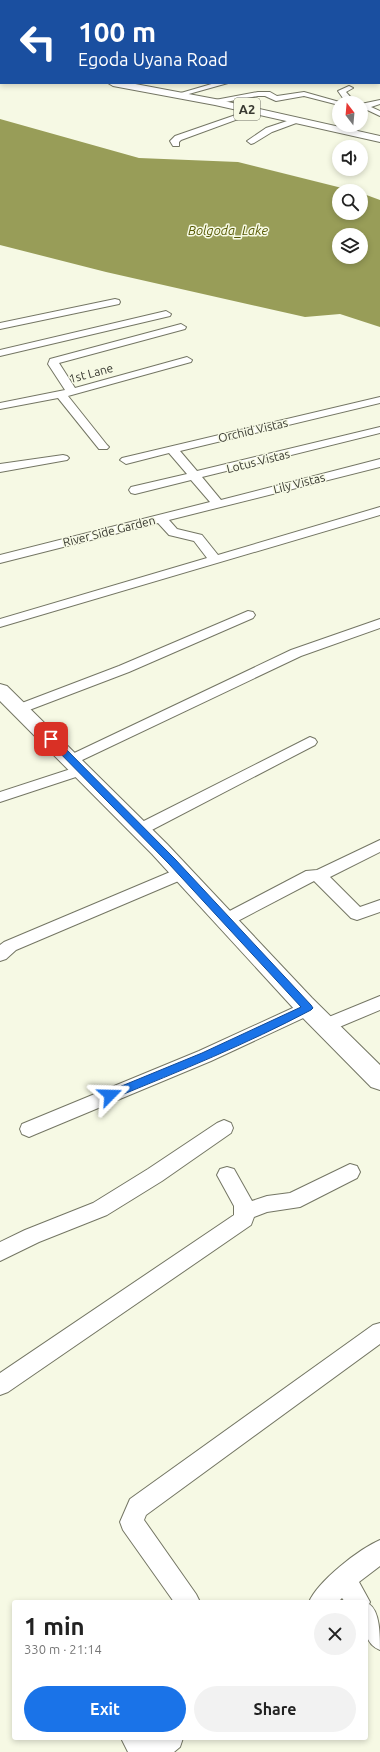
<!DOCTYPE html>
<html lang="en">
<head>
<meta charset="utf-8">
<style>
	body { margin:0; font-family:Ubuntu,sans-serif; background:#f2f2f2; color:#222; height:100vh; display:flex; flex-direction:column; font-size:15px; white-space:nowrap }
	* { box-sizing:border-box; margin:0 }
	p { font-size:13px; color:#767676 }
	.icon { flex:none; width:22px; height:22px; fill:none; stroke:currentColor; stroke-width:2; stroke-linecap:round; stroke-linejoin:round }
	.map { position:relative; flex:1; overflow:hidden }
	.panel { position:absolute; left:12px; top:1600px; width:356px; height:140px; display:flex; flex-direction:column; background:#fff; border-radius:4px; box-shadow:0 2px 6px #0003 }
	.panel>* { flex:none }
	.banner { position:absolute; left:0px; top:0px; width:380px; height:84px; box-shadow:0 2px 6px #0003; background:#1a4fa0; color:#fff; overflow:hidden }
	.needle { width:26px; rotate:344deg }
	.fabs { position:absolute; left:332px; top:96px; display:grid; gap:8px }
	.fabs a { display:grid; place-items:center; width:36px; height:36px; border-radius:50%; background:#fff; box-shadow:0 2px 6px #0003; font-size:20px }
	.pin { position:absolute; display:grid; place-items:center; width:34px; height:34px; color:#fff; margin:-17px; border-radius:8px; box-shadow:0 2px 6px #0006 }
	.me { position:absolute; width:44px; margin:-22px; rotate:68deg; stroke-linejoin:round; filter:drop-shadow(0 0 3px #0008) }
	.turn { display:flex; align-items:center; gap:14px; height:84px; padding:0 12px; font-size:18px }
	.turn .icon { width:52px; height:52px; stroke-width:2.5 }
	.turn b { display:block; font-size:28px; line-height:34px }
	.round { display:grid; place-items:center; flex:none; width:42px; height:42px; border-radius:21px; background:#f2f2f2 }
	.overview { display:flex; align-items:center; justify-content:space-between; height:68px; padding:0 12px }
	h1 { font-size:24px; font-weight:700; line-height:30px }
	.cta { display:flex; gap:8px; margin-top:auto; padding:8px 12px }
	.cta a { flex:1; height:46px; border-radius:24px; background:#1a73e8; color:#fff; font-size:16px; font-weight:700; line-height:46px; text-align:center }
	.cta a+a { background:#f2f2f2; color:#222 }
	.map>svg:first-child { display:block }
</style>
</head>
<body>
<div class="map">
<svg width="380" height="1752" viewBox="0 0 380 1752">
	<rect width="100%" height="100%" fill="#f6f9e4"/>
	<path fill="#989d58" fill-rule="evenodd" d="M 0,119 L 139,158 L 238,162 L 354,191 L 339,191 L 339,213 L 361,213 L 361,193 L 380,200 L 380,327 L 340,314 L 305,317 L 106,272 L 0,245 ZM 339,235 L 361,235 L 361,257 L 339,257 Z"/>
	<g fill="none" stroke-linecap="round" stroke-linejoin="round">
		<g stroke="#747664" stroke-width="2">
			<path id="minor" d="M 40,0 L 47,0 L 47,1 L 40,1 Z
				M 148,0 L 156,0 L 156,1 L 148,1 Z
				M 235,0 L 243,0 L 243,1 L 235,1 Z
				M 0,5 L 1,5 L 1,9 L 0,9 Z
				M 0,22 L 1,22 L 1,26 L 0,26 Z
				M 379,40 L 380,40 L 380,44 L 379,44 Z
				M 0,41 L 1,41 L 1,45 L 0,45 Z
				M 215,83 L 228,83 L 178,97 L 174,95 Z
				M 349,86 L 353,88 L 346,92 L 354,101 L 352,103 L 343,103 L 345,101 L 338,91 Z
				M 258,92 L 270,92 L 277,96 L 304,92 L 343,103 L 339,103 L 339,105 L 304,96 L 276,101 L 265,96 L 258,96 L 215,104 L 211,102 L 215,100 Z
				M 380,100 L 380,104 L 371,107 L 380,111 L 380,116 L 361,107 L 361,104 Z
				M 253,109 L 260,111 L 181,140 L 179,142 L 179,146 L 173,146 L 170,141 L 175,136 Z
				M 296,118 L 299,118 L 299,122 L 272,132 L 254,143 L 251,144 L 247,141 L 266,128 Z
				M 115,299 L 119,300 L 120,302 L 119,304 L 0,329 L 0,323 Z
				M 166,311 L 171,314 L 170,316 L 0,356 L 0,350 Z
				M 181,324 L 186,327 L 185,329 L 59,363 L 75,388 L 187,357 L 192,360 L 191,362 L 68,396 L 107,445 L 109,447 L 107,449 L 99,449 L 58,398 L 0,409 L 0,403 L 65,390 L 48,364 L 50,359 Z
				M 380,397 L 380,403 L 180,451 L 197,471 L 380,427 L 380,433 L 202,477 L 221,500 L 380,459 L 380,467 L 169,520 L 177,529 L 202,535 L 218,555 L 380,507 L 380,515 L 0,627 L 0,619 L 207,558 L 194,541 L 169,535 L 158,523 L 0,563 L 0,555 L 210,502 L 191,480 L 135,494 L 131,493 L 129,490 L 131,487 L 187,474 L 169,453 L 126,464 L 120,460 L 122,458 Z
				M 63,455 L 67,456 L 69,458 L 67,460 L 0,472 L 0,464 Z
				M 248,611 L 253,612 L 255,615 L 253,618 L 129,672 L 24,712 L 14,712 L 12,709 L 14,706 L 119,666 Z
				M 380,619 L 380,628 L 301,656 L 78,762 L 73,764 L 68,762 L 66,759 L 68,756 L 291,650 Z
				M 310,737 L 315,739 L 317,742 L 315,745 L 146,833 L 141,834 L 136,833 L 133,829 L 136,825 Z
				M 83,765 L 88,767 L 90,770 L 88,773 L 0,802 L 0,792 Z
				M 380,840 L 380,852 L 330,877 L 360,907 L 380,900 L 380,912 L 357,920 L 351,918 L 314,881 L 232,924 L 226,926 L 220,924 L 218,920 L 220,916 L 306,871 L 317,870 Z
				M 182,867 L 188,869 L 190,873 L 188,877 L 16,950 L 6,959 L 0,961 L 0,945 L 4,942 Z
				M 380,996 L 380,1010 L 325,1033 L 319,1031 L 316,1026 L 319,1021 Z
				M 308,1001 L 314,1003 L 317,1008 L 314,1013 L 211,1061 L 36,1134 L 29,1137 L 22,1134 L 20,1129 L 22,1124 L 199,1051 Z
				M 224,1120 L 231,1123 L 233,1128 L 231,1133 L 162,1181 L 107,1215 L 39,1242 L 0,1261 L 0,1242 L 25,1230 L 93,1203 L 148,1169 L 217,1123 Z
				M 350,1164 L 357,1166 L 360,1172 L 357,1178 L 300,1207 L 267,1212 L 254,1217 L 251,1225 L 8,1392 L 0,1395 L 0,1373 L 234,1215 L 234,1206 L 217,1175 L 220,1169 L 227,1167 L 234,1169 L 252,1201 L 267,1196 L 290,1193 Z
				M 380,1323 L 380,1344 L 146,1515 L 144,1520 L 196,1594 L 200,1602 L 174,1602 L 123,1530 L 120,1522 L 130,1499 L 373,1325 Z
				M 380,1540 L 380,1566 L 359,1582 L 370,1602 L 369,1604 C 380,1611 380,1635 380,1650 C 360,1642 366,1620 366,1602 L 345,1602 L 342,1598 L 338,1602 L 309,1602 C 318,1581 359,1549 380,1540 Z
				M 121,1738 L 148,1738 L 149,1740 L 151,1738 L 183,1738 L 180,1747 L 174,1752 L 128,1752 Z"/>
		</g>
		<g stroke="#747664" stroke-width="2">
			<path id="primary" d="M 0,684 L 7,686 L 167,844 L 312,998 L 380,1065 L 380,1090 L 371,1087 L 296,1011 L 152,854 L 0,701 Z"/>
		</g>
		<g stroke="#747664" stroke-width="2">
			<path id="trunk" d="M 0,54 L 1,54 L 1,61 L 0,61 Z
				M 108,83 L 130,83 L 215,99 L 380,136 L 380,142 L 215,105 L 113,86 Z"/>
		</g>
		<use href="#minor" fill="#fff" fill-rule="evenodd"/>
		<use href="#primary" fill="#fff" fill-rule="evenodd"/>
		<use href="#trunk" fill="#fff" fill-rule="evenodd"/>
	</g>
	<path fill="#1a73e8" stroke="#114b97" d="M 51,736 L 54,737 L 175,859 L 311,1005 L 313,1008 L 311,1010 C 247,1044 180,1071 114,1098 L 107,1098 L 105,1095 L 107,1092 L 202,1053 L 301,1007 L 169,864 L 48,741 L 48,737 Z"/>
	<g text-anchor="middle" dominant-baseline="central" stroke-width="3" stroke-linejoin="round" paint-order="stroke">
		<g font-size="12" fill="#383931" stroke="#f6f9e4">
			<text transform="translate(91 373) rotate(-15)">1st Lane</text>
			<text transform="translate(253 430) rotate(-13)">Orchid Vistas</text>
			<text transform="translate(258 461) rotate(-14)">Lotus Vistas</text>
			<text transform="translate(299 483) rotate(-14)">Lily Vistas</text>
			<text transform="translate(109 531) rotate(-14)">River Side Garden</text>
		</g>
		<rect fill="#f6f9e4" stroke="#717367" stroke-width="1" x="234" y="98" width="26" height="22" rx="3"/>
		<g font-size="13" font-weight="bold" fill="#383931">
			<text x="247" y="109">A2</text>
		</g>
		<g font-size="13" font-style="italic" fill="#565903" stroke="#f6f9e4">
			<text x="228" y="230">Bolgoda_Lake</text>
		</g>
	</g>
</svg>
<div class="fabs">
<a><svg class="needle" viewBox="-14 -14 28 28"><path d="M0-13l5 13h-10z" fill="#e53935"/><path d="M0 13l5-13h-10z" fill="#767676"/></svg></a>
<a><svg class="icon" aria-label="sound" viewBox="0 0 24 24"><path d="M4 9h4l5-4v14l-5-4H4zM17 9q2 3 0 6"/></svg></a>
<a><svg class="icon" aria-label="search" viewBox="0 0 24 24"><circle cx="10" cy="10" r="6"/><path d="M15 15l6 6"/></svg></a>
<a><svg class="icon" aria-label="layers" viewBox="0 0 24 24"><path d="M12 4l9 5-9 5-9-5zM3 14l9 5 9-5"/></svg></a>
</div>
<div class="pin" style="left:51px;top:739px;background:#d93025"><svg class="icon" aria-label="arrive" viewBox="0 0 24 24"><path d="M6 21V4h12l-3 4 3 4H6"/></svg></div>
<svg class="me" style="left:110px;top:1095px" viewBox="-20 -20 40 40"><path d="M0-17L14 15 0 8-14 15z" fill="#1a73e8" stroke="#fff" stroke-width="4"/></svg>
<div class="banner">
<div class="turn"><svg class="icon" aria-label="left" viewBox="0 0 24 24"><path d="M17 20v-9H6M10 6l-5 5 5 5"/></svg><div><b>100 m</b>Egoda Uyana Road</div></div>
</div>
<section class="panel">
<div class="overview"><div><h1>1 min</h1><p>330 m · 21:14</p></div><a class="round"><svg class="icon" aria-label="close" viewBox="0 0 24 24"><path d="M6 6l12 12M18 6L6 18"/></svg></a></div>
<div class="cta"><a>Exit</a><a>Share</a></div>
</section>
</div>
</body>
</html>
